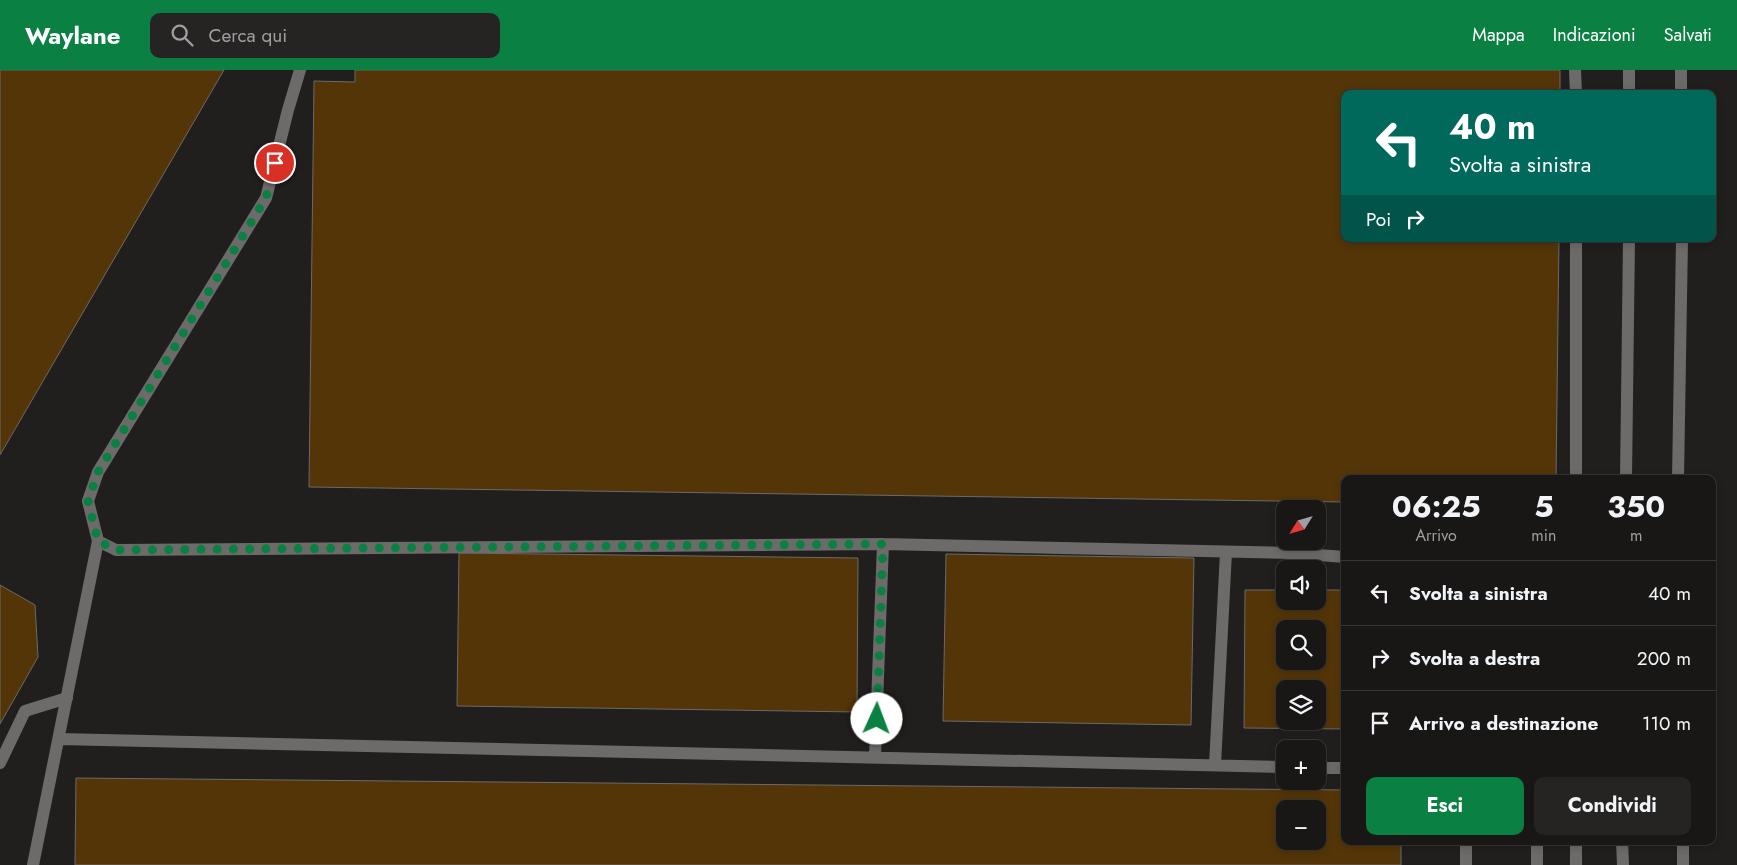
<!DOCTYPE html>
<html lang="it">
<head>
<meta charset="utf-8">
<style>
	body { margin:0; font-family:Jost,sans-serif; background:#252423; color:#f1f3f6; height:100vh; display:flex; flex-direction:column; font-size:19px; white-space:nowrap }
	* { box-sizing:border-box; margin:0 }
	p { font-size:16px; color:#9f9fa1 }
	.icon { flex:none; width:28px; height:28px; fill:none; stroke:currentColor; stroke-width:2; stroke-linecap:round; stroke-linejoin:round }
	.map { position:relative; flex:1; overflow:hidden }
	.drawer { position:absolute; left:1341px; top:405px; width:375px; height:370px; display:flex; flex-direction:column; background:#181716; border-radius:10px; box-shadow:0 2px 8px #0003,0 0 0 1px #363635 }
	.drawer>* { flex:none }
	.top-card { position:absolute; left:1341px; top:20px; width:375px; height:152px; border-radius:10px; box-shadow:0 2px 8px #0003,0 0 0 1px #363635; background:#00695c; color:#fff; overflow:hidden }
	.needle { width:32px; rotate:233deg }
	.tools { position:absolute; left:1276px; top:430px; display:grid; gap:10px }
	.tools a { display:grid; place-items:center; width:50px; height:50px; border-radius:10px; background:#181716; box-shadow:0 2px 8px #0003,0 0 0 1px #363635; font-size:25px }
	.pin { position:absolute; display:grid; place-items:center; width:42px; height:42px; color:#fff; margin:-21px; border:2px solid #fff; border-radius:50%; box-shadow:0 1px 5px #0007 }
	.me { position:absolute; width:55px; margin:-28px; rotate:2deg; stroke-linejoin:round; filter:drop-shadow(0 0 4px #0008) }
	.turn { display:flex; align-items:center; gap:18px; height:105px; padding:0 25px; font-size:22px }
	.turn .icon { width:65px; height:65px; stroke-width:2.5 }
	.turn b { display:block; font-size:35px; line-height:42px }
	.then { display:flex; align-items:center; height:48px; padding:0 25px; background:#0003; gap:10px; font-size:19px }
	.eta { display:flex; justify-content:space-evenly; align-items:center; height:85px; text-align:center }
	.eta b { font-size:30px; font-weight:700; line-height:35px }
	.button { display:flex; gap:10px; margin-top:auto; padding:10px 25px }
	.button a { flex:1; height:58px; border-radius:10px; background:#0b8043; color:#fff; font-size:20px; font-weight:700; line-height:58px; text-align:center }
	.button a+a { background:#252423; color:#f1f3f6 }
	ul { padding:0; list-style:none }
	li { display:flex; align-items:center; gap:15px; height:65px; padding:0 25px; border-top:1px solid #363635 }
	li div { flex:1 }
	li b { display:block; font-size:19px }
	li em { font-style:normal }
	header { display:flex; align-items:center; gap:30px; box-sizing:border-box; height:70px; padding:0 25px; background:#0b8043; color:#fff }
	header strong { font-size:24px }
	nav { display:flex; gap:28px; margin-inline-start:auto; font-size:18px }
	.search { width:350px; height:45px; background:#252423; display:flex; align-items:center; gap:12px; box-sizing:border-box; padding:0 18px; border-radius:10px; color:#9f9fa1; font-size:19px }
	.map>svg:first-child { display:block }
</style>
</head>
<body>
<header>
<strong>Waylane</strong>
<div class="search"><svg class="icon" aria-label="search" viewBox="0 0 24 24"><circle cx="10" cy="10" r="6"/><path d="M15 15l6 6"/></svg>Cerca qui</div>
<nav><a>Mappa</a><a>Indicazioni</a><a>Salvati</a></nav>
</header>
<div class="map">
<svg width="1737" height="795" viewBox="0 0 1737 795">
	<rect width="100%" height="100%" fill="#201f1d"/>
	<path fill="#543508" stroke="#6d6a68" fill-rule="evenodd" d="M 0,0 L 224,0 L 0,385 Z
		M 355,0 L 1560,0 L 1560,24 L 1345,24 L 1345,169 L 1559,169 L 1556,409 L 1345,409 L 1345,432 L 309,417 L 314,11 L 355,12 Z
		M 459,483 L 858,488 L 857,642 L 457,636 Z
		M 946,484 L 1194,488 L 1191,655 L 943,651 Z
		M 0,515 L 35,535 L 38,587 L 0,654 Z
		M 1245,520 L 1285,520 L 1285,531 L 1318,531 L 1318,520 L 1345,520 L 1345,659 L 1244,658 ZM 1285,559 L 1318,559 L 1318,591 L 1285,591 ZM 1285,619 L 1318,619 L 1318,651 L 1285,651 Z
		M 76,708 L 1345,720 L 1345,771 L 1401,771 L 1401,795 L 75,795 ZM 1285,739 L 1318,739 L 1318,771 L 1285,771 Z"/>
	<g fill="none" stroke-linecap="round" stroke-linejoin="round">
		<path stroke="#6c6b6a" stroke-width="12" d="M 300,0 L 288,40 L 266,128 L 98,402 L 88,431 L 98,471 L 116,480 L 883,474 L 1292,483 L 1345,487
			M 1575,0 L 1576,24
			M 1629,0 L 1629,24
			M 1681,0 L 1681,24
			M 1576,169 L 1576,409
			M 1626,409 L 1629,169
			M 1678,409 L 1682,169
			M 59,669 L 1285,697
			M 875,687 L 883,474
			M 0,693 L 25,641 L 67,628
			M 1215,695 L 1226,482
			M 1318,698 L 1345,698
			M 1466,771 L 1466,795
			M 1537,771 L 1537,795
			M 1622,771 L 1623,795
			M 1683,771 L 1683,795
			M 33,795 L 98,471
			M 1576,795 L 1576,771"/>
	</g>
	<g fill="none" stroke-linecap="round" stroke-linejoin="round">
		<path stroke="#0b8043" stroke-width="9" stroke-dasharray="0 16.2" d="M 275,93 L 266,128 L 98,402 L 88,431 L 98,471 L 116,480 L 883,474 L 877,649"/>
	</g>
</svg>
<div class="tools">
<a><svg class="needle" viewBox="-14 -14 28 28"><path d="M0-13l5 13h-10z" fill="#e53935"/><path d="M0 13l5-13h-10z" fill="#9f9fa1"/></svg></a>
<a><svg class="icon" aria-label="sound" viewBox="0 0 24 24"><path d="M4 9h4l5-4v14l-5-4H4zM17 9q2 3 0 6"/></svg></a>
<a><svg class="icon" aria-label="search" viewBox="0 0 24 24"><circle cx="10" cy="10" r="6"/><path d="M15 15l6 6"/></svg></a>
<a><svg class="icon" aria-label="layers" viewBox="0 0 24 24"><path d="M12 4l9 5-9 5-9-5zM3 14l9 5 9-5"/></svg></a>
<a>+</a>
<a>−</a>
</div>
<div class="pin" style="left:275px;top:93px;background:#d93025"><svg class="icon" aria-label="arrive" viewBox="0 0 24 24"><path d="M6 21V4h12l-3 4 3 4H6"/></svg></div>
<svg class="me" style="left:877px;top:649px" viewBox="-20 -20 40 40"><circle r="19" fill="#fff"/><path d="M0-13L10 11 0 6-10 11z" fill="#0b8043"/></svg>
<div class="top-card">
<div class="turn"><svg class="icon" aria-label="left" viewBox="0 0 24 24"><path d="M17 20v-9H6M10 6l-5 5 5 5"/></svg><div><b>40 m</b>Svolta a sinistra</div></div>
<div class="then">Poi<svg class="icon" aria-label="right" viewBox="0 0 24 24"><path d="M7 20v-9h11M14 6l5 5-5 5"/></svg></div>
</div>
<section class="drawer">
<div class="eta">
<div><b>06:25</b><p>Arrivo</p></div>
<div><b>5</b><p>min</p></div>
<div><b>350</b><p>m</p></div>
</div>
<ul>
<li><svg class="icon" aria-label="left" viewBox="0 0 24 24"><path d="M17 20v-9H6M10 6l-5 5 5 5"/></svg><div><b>Svolta a sinistra</b></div><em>40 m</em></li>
<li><svg class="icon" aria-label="right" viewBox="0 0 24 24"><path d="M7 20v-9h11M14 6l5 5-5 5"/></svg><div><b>Svolta a destra</b></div><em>200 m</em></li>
<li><svg class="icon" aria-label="arrive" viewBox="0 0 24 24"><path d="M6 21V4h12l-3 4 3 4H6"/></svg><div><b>Arrivo a destinazione</b></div><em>110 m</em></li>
</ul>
<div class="button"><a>Esci</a><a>Condividi</a></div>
</section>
</div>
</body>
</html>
